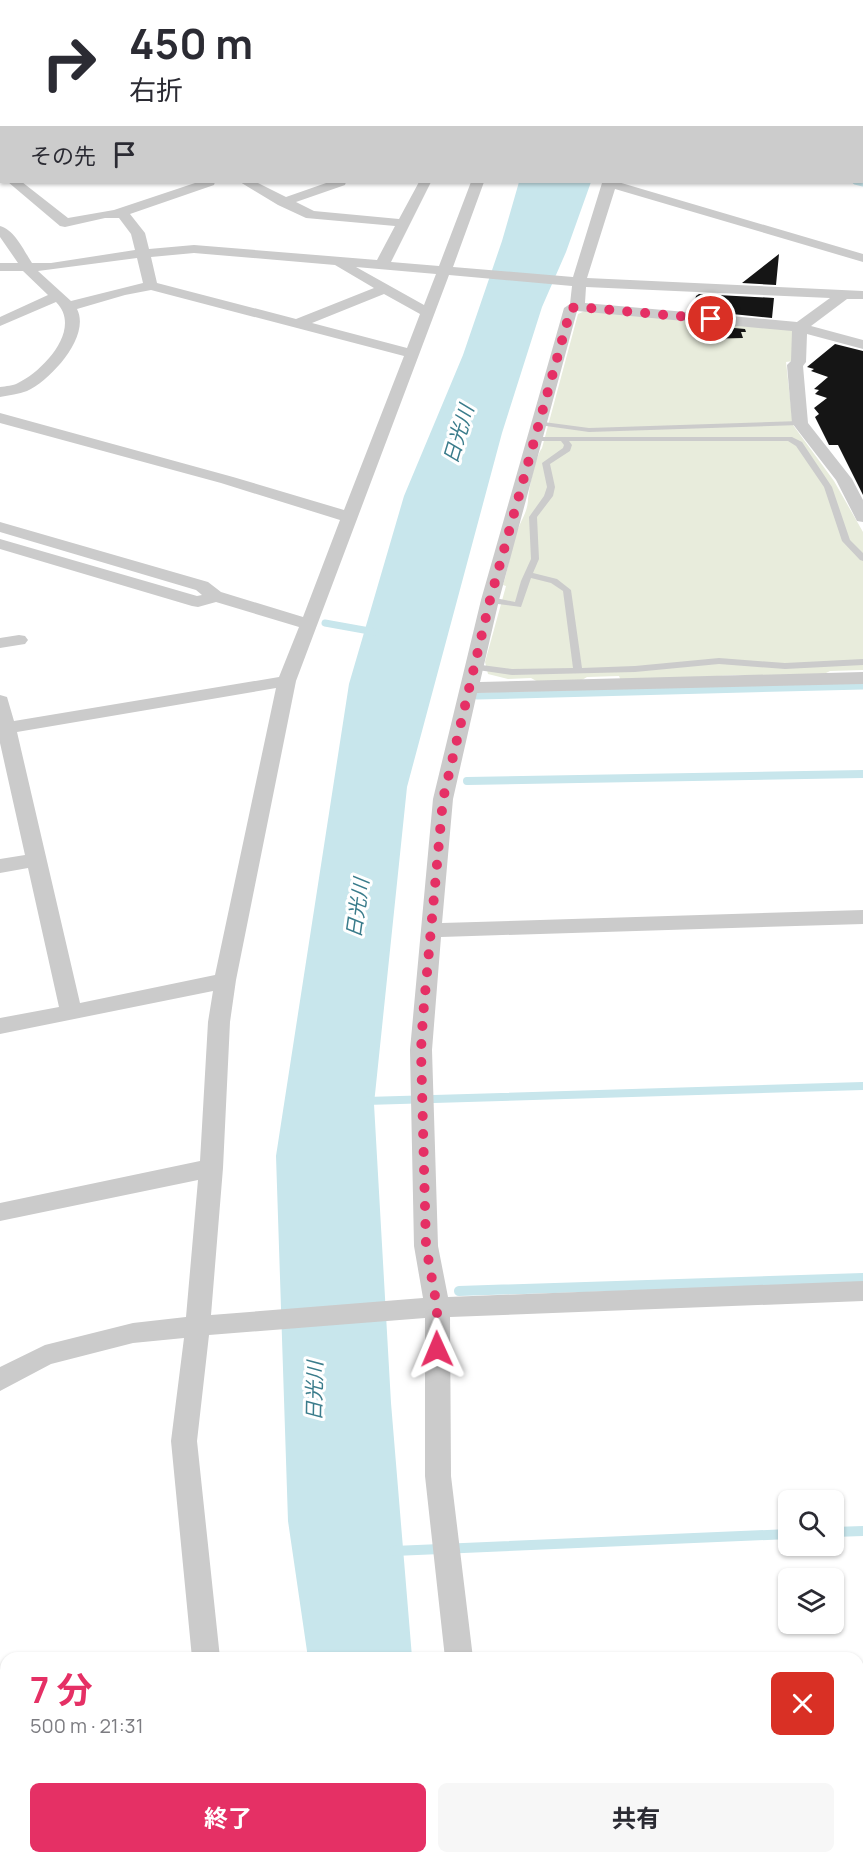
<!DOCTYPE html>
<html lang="ja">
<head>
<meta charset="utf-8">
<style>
	body { margin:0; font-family:Manrope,"Noto Sans JP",sans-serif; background:#f7f7f7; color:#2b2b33; height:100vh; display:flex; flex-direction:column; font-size:22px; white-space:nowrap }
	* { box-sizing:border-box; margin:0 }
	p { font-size:20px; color:#7c7c81 }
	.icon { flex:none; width:33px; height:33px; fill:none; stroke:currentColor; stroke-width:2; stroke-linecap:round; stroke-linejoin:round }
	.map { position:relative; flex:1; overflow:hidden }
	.side { position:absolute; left:0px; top:1652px; width:864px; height:212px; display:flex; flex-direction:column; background:#fff; border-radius:18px 18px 0 0; box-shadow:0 2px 4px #0004 }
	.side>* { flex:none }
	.guide { position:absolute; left:0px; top:0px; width:864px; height:183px; box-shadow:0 2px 4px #0004; background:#fff; color:#2b2b33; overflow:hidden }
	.controls { position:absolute; left:778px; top:1490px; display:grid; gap:12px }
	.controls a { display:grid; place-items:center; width:66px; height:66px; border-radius:9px; background:#fff; box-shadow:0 2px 4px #0004; font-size:30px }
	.pin { position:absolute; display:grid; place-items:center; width:51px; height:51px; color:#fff; margin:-26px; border:3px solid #fff; border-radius:50%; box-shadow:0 2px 6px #0007 }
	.me { position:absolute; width:66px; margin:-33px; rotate:359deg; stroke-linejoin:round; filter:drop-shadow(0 0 4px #0008) }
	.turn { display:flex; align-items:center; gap:21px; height:126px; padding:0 30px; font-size:27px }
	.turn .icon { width:78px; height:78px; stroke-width:2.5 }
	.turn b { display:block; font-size:42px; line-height:51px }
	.then { display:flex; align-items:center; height:57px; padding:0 30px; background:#0003; gap:12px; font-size:22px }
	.round { display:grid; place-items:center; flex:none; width:63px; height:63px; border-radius:9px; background:#f7f7f7 }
	.summary { display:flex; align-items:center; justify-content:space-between; height:102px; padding:0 30px }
	h1 { font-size:36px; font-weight:700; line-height:45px; color:#e53065 }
	.primary-button { display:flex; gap:12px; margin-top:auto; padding:12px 30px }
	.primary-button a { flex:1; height:69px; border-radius:9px; background:#e53065; color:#fff; font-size:24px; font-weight:700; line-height:69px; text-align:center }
	.primary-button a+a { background:#f7f7f7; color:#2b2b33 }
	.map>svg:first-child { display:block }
</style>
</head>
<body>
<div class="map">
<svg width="863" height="1862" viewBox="0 0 863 1862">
	<rect width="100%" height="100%" fill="#fff"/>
	<path fill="#e8ecdc" d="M 585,311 L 794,328 L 793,361 L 786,362 L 793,425 L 834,481 L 863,532 L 863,670 L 830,671 L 818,677 L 737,675 L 621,681 L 619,676 L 587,677 L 582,680 L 540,683 L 531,678 L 508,679 L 488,674 L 485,662 L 506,586 L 503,585 C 508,570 510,554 514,540 C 517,526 527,515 528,501 C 529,488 535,458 542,448 L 578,314 Z"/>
	<path fill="#c8e6ec" d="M 519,182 L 591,182 L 566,252 L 542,307 L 502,433 L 407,787 L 374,1104 L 391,1403 L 412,1657 L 308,1658 L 288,1521 L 276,1156 L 349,684 L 404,496 L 463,355 L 502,241 Z
		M 337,1857 L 457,1857 L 459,1862 L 338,1862 Z"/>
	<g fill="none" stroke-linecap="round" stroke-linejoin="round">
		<path stroke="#c8e6ec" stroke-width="5" d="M 855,182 L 863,184"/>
		<path stroke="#c8e6ec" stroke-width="7" d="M 325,623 L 375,632
			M 477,696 L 863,686"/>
		<path stroke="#c8e6ec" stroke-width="8" d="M 467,781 L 863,774
			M 366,1101 L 863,1086"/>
		<path stroke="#c8e6ec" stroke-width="10" d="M 459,1291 L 863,1278
			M 834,1532 L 863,1531
			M 394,1551 L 789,1534"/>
	</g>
	<path fill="#151515" d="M 779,254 L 776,285 L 742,283 Z
		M 699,294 L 774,298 L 772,318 L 693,310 L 696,296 Z
		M 690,324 L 745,329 L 746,332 L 741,332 L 743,338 L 702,339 L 697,326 L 690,327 Z
		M 835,344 L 863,351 L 863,495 L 838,445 L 829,445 L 815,417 L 819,414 L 814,408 L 827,398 L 815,394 L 819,390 L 814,389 L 828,377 L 811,371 L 814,369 L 807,367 Z"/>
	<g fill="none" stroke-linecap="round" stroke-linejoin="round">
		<path fill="#cbcbcb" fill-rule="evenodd" d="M 536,421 L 589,428 L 800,421 L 804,423 L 800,425 L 589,432 L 539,425 L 536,425 Z
			M 532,437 L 792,437 L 802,442 L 832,487 L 850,540 L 863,553 L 863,561 L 860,560 L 842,541 L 824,487 L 796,446 L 788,441 L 569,441 L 572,445 L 570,451 L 550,464 L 555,487 L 553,496 L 537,517 L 539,559 L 533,573 L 557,579 L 571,590 L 582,668 L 635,666 L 719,658 L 785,663 L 863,659 L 863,665 L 785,669 L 719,664 L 635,672 L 512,675 L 471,669 L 469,667 L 471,665 L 474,664 L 512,669 L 573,668 L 563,591 L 551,583 L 531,578 L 521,607 L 490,603 L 486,600 L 490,597 L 515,602 L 521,581 L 531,559 L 529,517 L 544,496 L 547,487 L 542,463 L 563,448 L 564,445 L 561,441 L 532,441 Z"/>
		<path fill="#cbcbcb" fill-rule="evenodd" d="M 302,0 L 319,0 L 320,2 L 303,2 Z
			M 345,0 L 357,0 L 344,2 Z
			M 569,0 L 588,0 L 589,2 L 570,2 Z
			M 673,0 L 686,0 L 672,2 Z
			M 820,0 L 834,0 L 819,2 Z
			M 847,0 L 861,0 L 862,2 L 848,2 Z
			M 2,105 L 2,113 L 0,114 L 0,106 Z
			M 862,114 L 863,114 L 863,122 L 862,122 Z
			M 0,168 L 2,168 L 2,177 L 0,176 Z
			M 8,182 L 22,182 L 68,218 L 114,210 L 198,182 L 215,182 L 214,185 L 130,214 L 145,233 L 149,249 L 194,245 L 377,260 L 395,226 L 306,218 L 278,205 L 240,182 L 256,182 L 286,197 L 329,182 L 346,182 L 345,185 L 296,202 L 314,211 L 399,219 L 419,182 L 431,182 L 391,262 L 439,266 L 471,182 L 484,182 L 453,267 L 573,277 L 602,183 L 618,182 L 863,254 L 863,262 L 615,189 L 587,278 L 863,291 L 863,299 L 847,299 L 811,326 L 863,340 L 863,349 L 807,334 L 806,362 L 803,366 L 808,423 L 852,479 L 863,500 L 863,522 L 857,521 L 836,480 L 792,423 L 787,365 L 791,361 L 792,331 L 577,311 L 499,600 L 480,682 L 863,672 L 863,684 L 477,693 L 453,799 L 442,923 L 863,910 L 863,924 L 441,937 L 432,1050 L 438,1246 L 448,1297 L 863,1281 L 863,1301 L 450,1317 L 451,1476 L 473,1658 L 445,1658 L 425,1476 L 425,1318 L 209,1335 L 197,1441 L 220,1658 L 192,1658 L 171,1441 L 184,1338 L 133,1343 L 51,1364 L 0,1391 L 0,1367 L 45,1345 L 133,1323 L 186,1317 L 198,1180 L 0,1221 L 0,1203 L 200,1161 L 208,1022 L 213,991 L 0,1034 L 0,1018 L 59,1007 L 28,868 L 0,873 L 0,859 L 25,855 L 0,743 L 0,695 L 7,697 L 14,721 L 279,677 L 299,627 L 216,602 L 198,607 L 192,606 L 0,549 L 0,539 L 197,596 L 202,595 L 196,590 L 0,532 L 0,522 L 208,582 L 221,592 L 303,617 L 340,520 L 221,483 L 0,423 L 0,413 L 233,477 L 344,510 L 404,356 L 151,290 L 125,295 L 77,309 C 91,336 51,380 27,391 C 19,394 9,395 0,397 L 0,387 C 6,386 13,386 18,383 C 43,371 83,329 56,302 L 0,326 L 0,317 L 48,295 L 23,271 L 0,271 L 0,263 L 18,263 L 0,237 L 0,226 C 15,230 24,251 32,263 L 51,263 L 135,250 L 131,234 L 119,218 L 105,218 L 65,227 L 60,226 ZM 194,253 L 335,265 L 374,288 L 296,319 L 157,283 L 151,257 ZM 137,258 L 143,283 L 71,301 L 38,271 ZM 356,267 L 436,274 L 424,305 ZM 449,275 L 572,286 L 570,304 L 564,308 L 481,600 L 433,799 L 410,1050 L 414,1246 L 423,1298 L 211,1315 L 223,1168 L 230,1022 L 236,980 L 296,681 ZM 586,287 L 830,298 L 797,322 L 585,303 ZM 384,294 L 420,314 L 407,348 L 312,323 ZM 276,688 L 215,975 L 80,1003 L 17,732 Z
			M 19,635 L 25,636 L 28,640 L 25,644 L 0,648 L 0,638 Z
			M 858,1808 L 863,1808 L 863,1838 L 858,1838 Z
			M 144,1857 L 180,1857 L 178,1862 L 142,1862 Z
			M 211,1857 L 241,1857 L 242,1862 L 212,1862 Z
			M 493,1857 L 523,1857 L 525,1862 L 495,1862 Z"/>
	</g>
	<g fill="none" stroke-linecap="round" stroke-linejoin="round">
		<path stroke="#e53065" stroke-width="10" stroke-dasharray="0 18" d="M 437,1349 L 437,1307 L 426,1246 L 421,1050 L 423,1016 L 443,799 L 490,600 L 571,308 L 578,307 L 711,319"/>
	</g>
	<g text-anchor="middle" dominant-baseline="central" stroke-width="6" stroke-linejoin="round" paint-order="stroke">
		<g font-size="20" font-style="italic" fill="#3a7c8b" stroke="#fff">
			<text transform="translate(458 434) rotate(-73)">日光川</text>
			<text transform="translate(357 908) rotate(-82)">日光川</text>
			<text transform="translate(314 1391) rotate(-89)">日光川</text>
		</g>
	</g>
</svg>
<div class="controls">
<a><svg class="icon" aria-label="search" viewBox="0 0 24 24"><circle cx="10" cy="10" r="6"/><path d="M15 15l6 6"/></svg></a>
<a><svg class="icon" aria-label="layers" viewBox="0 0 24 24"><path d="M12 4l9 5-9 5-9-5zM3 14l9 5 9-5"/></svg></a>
</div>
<div class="pin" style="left:711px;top:319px;background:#d93025"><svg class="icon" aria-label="arrive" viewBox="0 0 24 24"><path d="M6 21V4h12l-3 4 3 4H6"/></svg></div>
<svg class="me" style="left:437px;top:1349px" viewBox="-20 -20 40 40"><path d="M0-17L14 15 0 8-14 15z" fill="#e53065" stroke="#fff" stroke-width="4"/></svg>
<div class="guide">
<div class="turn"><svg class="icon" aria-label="right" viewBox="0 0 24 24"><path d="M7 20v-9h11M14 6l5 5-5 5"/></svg><div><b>450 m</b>右折</div></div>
<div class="then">その先<svg class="icon" aria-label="arrive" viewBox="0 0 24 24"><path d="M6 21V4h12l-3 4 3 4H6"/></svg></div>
</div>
<section class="side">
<div class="summary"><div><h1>7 分</h1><p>500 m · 21:31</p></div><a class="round" style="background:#d93025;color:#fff"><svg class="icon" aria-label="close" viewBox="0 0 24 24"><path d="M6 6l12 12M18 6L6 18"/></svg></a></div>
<div class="primary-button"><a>終了</a><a>共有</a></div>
</section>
</div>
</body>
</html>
